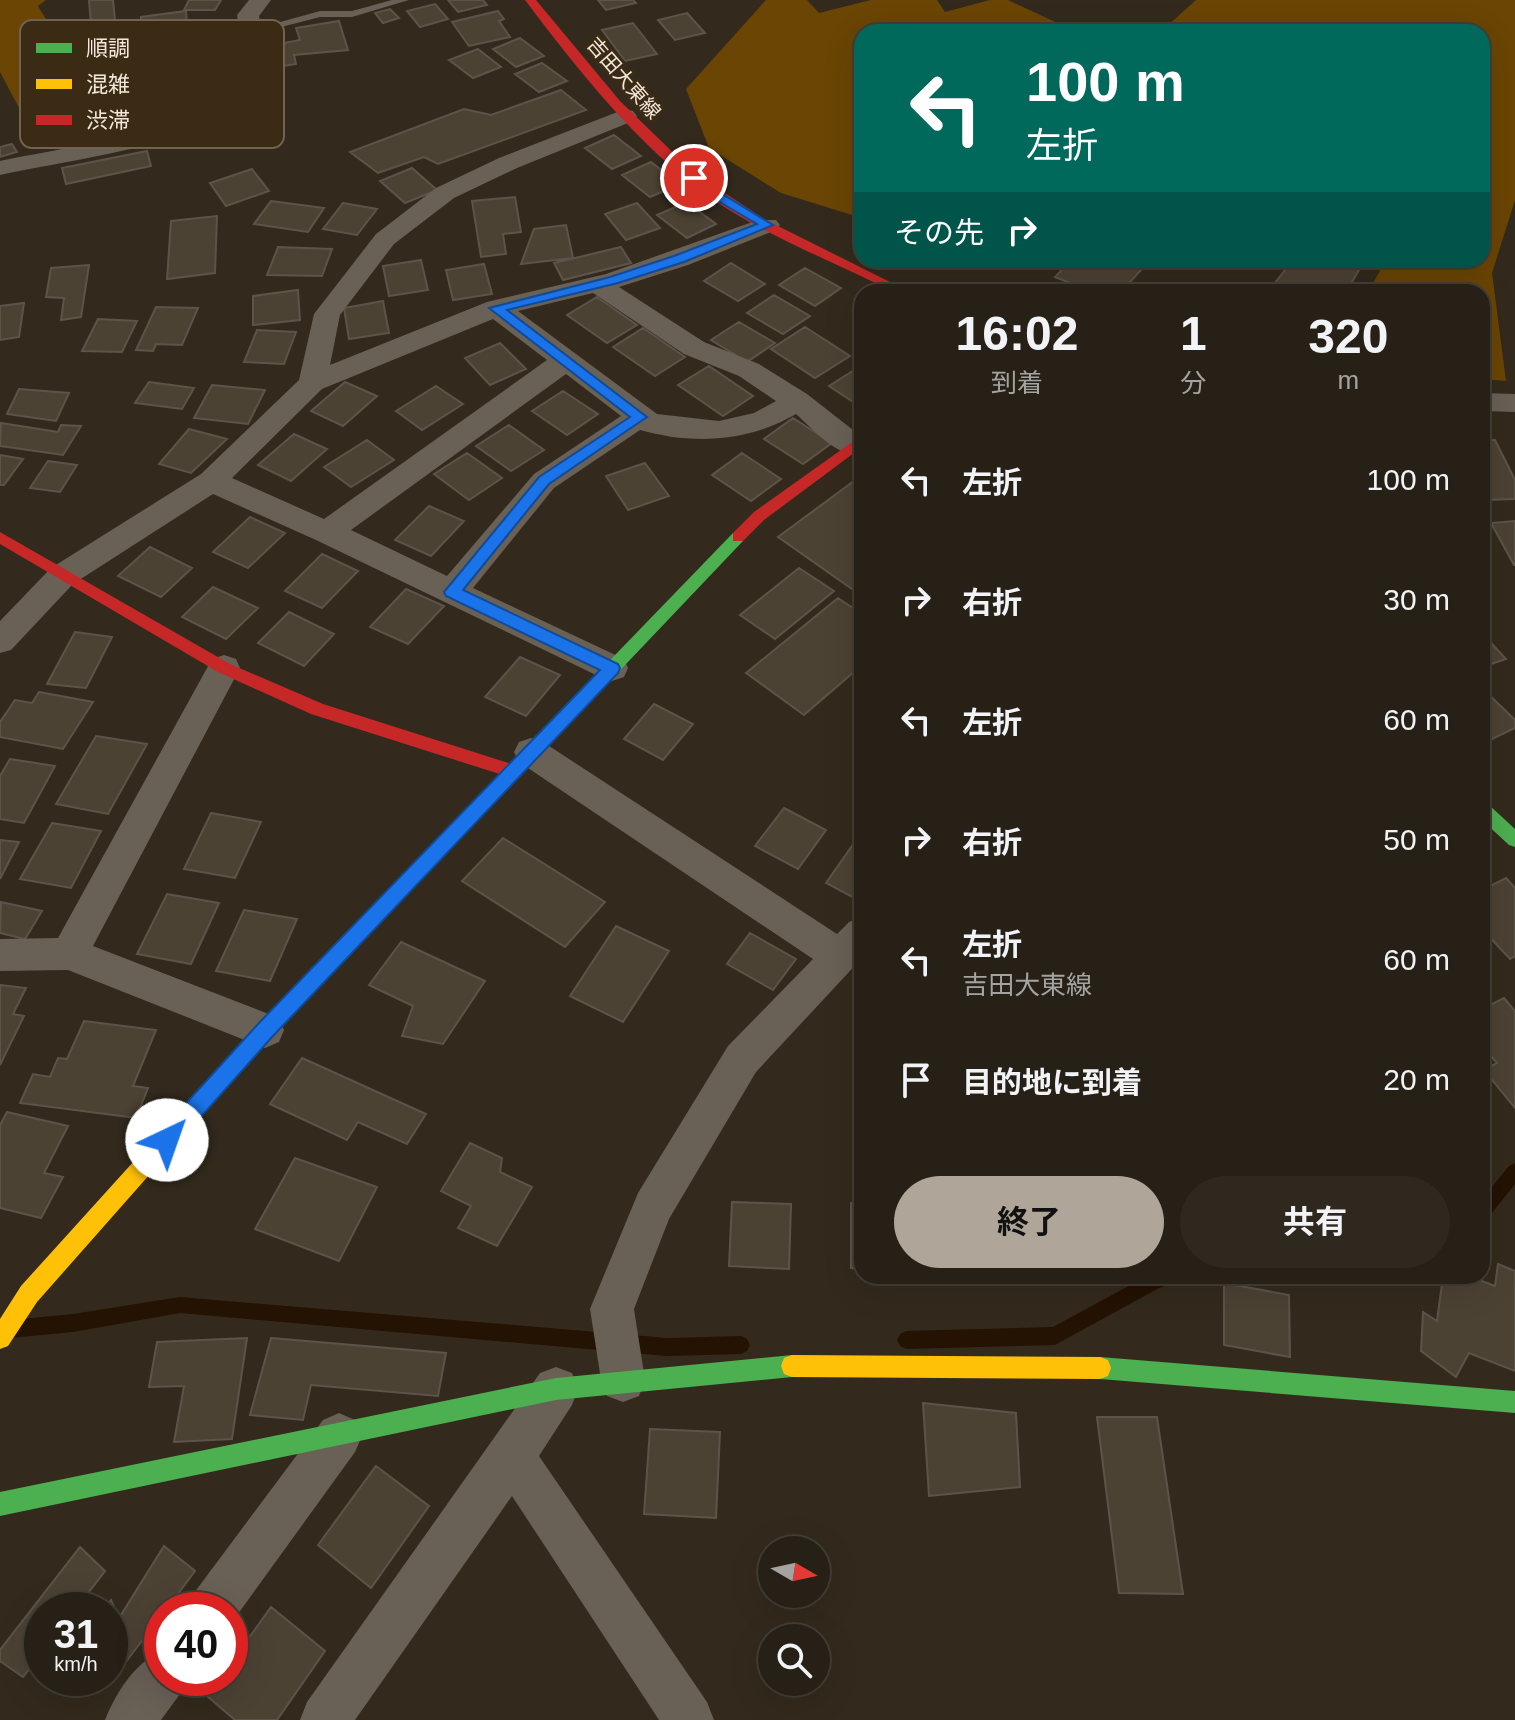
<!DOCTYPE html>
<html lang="ja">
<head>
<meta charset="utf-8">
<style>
	body { margin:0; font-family:Helvetica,"Noto Sans JP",sans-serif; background:#2e281f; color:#f1f3f6; height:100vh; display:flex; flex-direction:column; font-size:30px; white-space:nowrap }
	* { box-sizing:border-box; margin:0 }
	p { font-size:26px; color:#a4a3a1 }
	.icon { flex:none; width:44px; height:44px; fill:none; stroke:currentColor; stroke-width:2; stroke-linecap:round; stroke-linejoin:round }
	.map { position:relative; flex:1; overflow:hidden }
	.sheet { position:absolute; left:854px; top:284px; width:636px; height:1000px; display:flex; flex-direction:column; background:#262016; border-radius:24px; box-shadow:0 8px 32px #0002,0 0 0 2px #423e35 }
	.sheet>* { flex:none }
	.top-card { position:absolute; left:854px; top:24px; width:636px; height:244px; border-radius:24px; box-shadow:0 8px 32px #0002,0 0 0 2px #423e35; background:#00695c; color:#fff; overflow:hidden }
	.needle { width:52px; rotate:99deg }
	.buttons { position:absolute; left:758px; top:1536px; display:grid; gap:16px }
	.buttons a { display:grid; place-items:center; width:72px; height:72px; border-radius:50%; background:#262016; box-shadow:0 8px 32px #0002,0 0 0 2px #423e35; font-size:40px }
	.speed { position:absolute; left:24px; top:1592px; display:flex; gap:16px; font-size:40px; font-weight:700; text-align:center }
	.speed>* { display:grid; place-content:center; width:104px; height:104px; border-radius:50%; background:#262016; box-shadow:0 8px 32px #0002,0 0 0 2px #423e35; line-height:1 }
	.speed small { font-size:20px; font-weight:400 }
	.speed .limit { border:12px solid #d22; background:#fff; color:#111 }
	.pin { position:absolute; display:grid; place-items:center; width:68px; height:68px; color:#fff; margin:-34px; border:4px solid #fff; border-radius:50%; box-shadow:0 2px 8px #0007 }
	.me { position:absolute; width:88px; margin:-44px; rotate:42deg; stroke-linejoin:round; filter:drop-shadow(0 0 6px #0008) }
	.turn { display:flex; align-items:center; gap:28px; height:168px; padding:0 40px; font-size:36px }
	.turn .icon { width:104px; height:104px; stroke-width:2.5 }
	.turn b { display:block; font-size:56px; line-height:68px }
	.then { display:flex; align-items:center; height:76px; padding:0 40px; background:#0003; gap:16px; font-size:30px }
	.eta { display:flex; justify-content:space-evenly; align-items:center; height:136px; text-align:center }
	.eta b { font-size:48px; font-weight:700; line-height:56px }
	.action { display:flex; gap:16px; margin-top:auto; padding:16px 40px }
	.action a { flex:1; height:92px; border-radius:48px; background:#afa598; color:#111; font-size:32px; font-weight:700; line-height:92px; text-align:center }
	.action a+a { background:#2e281f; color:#f1f3f6 }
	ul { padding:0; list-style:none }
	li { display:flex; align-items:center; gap:24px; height:120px; padding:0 40px }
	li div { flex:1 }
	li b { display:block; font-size:30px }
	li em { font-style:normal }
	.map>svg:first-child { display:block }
</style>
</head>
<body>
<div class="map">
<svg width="1515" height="1720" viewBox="0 0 1515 1720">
	<rect width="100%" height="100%" fill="#332a1d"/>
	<path fill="#6a4504" d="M 0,0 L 46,0 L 38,6 L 97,103 L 27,123 L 0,72 Z
		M 766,0 L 807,0 L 819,13 L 871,0 L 937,0 L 945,12 L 990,0 L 1008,0 L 1077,32 L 862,32 L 862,218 L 781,193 L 709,148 L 686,89 Z
		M 1196,0 L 1515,0 L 1515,200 L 1492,273 L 1506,381 L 1482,379 L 1482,292 L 1368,292 L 1386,260 L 1482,260 L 1482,32 L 1152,32 L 1165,28 Z"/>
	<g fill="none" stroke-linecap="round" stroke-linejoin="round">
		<path fill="#241203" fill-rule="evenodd" d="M 1515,1163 L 1515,1184 L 1488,1218 L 1482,1220 L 1482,1199 L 1509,1166 Z
			M 1147,1276 L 1182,1276 L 1180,1282 L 1159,1288 L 1055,1345 L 906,1349 L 900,1346 L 897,1340 L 900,1334 L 906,1331 L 1053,1327 Z
			M 180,1297 L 667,1338 L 741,1336 L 747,1339 L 750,1345 L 747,1351 L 741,1354 L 667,1356 L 180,1313 L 73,1332 L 0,1339 L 0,1321 L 73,1314 Z"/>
	</g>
	<path fill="#4c4234" stroke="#5c544a" stroke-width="2" d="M 89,0 L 113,0 L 115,20 L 91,24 Z
		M 189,0 L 221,0 L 215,10 L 184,10 Z
		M 448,0 L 483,0 L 487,5 L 458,12 Z
		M 598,0 L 633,0 L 636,3 L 606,10 Z
		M 435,4 L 448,19 L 420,27 L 407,11 Z
		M 390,9 L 399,18 L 383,23 L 375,13 Z
		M 186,11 L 188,37 L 135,43 L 135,31 L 141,30 L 141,17 Z
		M 498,11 L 504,19 L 499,21 L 510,37 L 469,46 L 452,22 Z
		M 687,13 L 705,33 L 675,40 L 658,20 Z
		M 339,21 L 348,50 L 294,55 L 296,64 L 271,68 L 267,54 L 276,52 L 274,45 L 300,40 L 296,28 Z
		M 633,23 L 657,54 L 625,61 L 602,30 Z
		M 520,38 L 544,56 L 516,67 L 493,49 Z
		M 478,49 L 501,67 L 473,78 L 449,60 Z
		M 542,63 L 567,81 L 539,92 L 515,74 Z
		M 561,90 L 586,110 L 438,164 L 424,157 L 378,173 L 350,152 L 464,109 L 491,115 Z
		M 614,135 L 641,156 L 612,169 L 585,148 Z
		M 12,144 L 17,152 L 0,157 L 0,147 Z
		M 147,151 L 151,166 L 66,184 L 62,168 Z
		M 651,162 L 680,184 L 650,197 L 622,175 Z
		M 412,168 L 437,190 L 405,203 L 380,181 Z
		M 252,169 L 269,191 L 226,206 L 210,183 Z
		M 515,197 L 521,232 L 503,234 L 506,254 L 481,257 L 472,201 Z
		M 271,201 L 324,208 L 308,232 L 254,224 Z
		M 687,202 L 716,224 L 687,238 L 657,215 Z
		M 343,203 L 377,209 L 357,235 L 323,229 Z
		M 637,203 L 660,228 L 626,240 L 605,214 Z
		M 217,216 L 215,273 L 167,279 L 171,221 Z
		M 566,225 L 573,258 L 521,264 L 534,229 Z
		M 278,247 L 332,249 L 322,276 L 267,275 Z
		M 621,247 L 631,263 L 563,280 L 554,263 Z
		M 421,260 L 428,290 L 389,296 L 383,266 Z
		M 1071,260 L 1120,260 L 1142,269 L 1121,292 L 1093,292 L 1055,277 Z
		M 1272,260 L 1365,260 L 1346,292 L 1268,292 L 1288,266 Z
		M 731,263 L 765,284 L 738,301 L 704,281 Z
		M 484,264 L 492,294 L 453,300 L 446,270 Z
		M 89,265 L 81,317 L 61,320 L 64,298 L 46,297 L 51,268 Z
		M 805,268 L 841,288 L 815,306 L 779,285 Z
		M 298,290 L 300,320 L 253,325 L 253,296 Z
		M 774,295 L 810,316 L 783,334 L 747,313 Z
		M 597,297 L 637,325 L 607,343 L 567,315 Z
		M 383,301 L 389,333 L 349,339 L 344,308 Z
		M 24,303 L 19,337 L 0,340 L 0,306 Z
		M 156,307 L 198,308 L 182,345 L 156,344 L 153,351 L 136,350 Z
		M 98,319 L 137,321 L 122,352 L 82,351 Z
		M 739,322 L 775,343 L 747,362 L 711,340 Z
		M 805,327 L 850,356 L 815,378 L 771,349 Z
		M 643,328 L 685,357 L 655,376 L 613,347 Z
		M 257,330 L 296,332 L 284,364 L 244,362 Z
		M 500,343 L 526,369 L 490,385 L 465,358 Z
		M 862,365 L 862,408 L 829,386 Z
		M 709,366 L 753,396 L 723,416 L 678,385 Z
		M 149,382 L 194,388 L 182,409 L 135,403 Z
		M 345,382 L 377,396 L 343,426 L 311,411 Z
		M 212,385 L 265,390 L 248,424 L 194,418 Z
		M 436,386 L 463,404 L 422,430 L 396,411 Z
		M 19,389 L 69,393 L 56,421 L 7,414 Z
		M 563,391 L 598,414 L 567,435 L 532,411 Z
		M 793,418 L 832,443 L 803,464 L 764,439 Z
		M 1,423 L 58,432 L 61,425 L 81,426 L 63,455 L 0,446 Z
		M 509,425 L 544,450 L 511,471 L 476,446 Z
		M 189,429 L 227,439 L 191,473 L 159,464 Z
		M 294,434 L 327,449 L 291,481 L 258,465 Z
		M 367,440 L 394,460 L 351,487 L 324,467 Z
		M 1482,440 L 1495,440 L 1515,480 L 1515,499 L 1486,500 L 1482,492 Z
		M 467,453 L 502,478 L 469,500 L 434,474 Z
		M 742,453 L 781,479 L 751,501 L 712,475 Z
		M 0,455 L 23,459 L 4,485 L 0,485 Z
		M 48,461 L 77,465 L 60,492 L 30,488 Z
		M 645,463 L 669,496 L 628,510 L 606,476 Z
		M 862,475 L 862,596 L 778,537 Z
		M 429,506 L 464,521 L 431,556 L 395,540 Z
		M 250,517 L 285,533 L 248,568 L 213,552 Z
		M 1515,521 L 1515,565 L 1514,565 L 1491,523 Z
		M 150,547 L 192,568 L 161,597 L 118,576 Z
		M 322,554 L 358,571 L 322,608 L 285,591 Z
		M 799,568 L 834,591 L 775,639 L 740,615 Z
		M 213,587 L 258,608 L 226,639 L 182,617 Z
		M 406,589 L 444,606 L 408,644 L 370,627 Z
		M 838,598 L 862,614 L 862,665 L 804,715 L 746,673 Z
		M 289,612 L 334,634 L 304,666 L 258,643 Z
		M 75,632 L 112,637 L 86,688 L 47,684 Z
		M 1482,633 L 1506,659 L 1482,667 Z
		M 520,657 L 560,675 L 526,716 L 485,697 Z
		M 1482,688 L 1515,720 L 1515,728 L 1482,744 Z
		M 39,692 L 93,702 L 63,749 L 0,737 L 0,722 L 15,700 L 32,703 Z
		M 654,704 L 693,724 L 663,760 L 624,739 Z
		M 96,736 L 147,744 L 108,814 L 56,804 Z
		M 10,759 L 55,766 L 24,823 L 0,819 L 0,776 Z
		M 784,808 L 826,830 L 798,869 L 755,846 Z
		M 211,813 L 261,822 L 235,878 L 184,869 Z
		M 52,823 L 101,831 L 71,888 L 20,879 Z
		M 503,838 L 605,902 L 565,947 L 462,881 Z
		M 0,840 L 19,842 L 0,879 Z
		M 854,843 L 862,847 L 862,902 L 826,883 Z
		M 1506,878 L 1515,888 L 1515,956 L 1510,959 L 1482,929 L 1482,890 Z
		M 167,894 L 219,903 L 191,964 L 137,954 Z
		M 1,902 L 42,911 L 25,939 L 0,933 Z
		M 244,910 L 297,919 L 270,981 L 216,971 Z
		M 616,926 L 669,951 L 623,1022 L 570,996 Z
		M 750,933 L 796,959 L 773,990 L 727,964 Z
		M 401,942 L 485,981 L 443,1044 L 402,1036 L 413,1006 L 369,985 Z
		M 0,985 L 26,988 L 13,1014 L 24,1016 L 0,1065 Z
		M 1504,998 L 1515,1011 L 1515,1108 L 1484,1070 L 1497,1063 L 1482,1046 L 1482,1009 Z
		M 84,1021 L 156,1030 L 133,1086 L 148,1088 L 136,1118 L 20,1103 L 33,1074 L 50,1077 L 58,1058 L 67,1059 Z
		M 302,1058 L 426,1114 L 407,1144 L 358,1122 L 347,1140 L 270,1104 Z
		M 7,1112 L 68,1126 L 44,1173 L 63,1177 L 41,1218 L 0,1208 L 0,1125 Z
		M 856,1121 L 862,1121 L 862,1182 L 857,1182 Z
		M 470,1143 L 502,1158 L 500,1172 L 532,1187 L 497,1246 L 458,1228 L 471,1206 L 441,1191 Z
		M 295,1158 L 377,1187 L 339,1261 L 255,1229 Z
		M 732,1202 L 791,1204 L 789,1269 L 729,1266 Z
		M 851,1203 L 862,1204 L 862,1269 L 851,1268 Z
		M 1498,1264 L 1515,1271 L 1515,1371 L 1469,1353 L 1456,1377 L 1421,1351 L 1423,1312 L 1437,1321 L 1443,1276 L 1469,1276 L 1495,1286 Z
		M 1224,1283 L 1289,1295 L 1290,1357 L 1224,1345 Z
		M 247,1338 L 232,1439 L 174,1442 L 184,1386 L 149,1387 L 157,1342 Z
		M 271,1338 L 446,1353 L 438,1396 L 311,1385 L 303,1420 L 250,1415 Z
		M 923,1403 L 1016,1413 L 1020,1487 L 929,1496 Z
		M 1097,1417 L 1157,1417 L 1183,1594 L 1119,1593 Z
		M 650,1429 L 720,1432 L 716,1518 L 644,1514 Z
		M 376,1466 L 429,1506 L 371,1588 L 318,1545 Z
		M 164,1546 L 195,1571 L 166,1610 L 162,1610 L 162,1615 L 125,1663 L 110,1653 L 110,1610 L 102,1610 L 111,1600 L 119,1618 Z
		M 80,1547 L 105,1571 L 75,1610 L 42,1610 L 42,1653 L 23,1677 L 0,1661 L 0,1650 Z
		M 271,1607 L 325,1651 L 277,1720 L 235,1720 L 207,1696 L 220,1678 L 230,1678 L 230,1664 Z"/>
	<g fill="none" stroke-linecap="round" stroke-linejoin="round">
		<path fill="#696056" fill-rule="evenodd" d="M 392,0 L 409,0 L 352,17 L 320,17 L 250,35 L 244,32 L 320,11 L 352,11 Z"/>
		<path fill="#696056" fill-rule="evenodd" d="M 249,0 L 271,0 L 259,16 C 262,39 267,66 257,88 C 232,141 56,162 0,175 L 0,161 C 45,151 211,127 233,90 C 241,76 241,57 240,41 L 193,53 L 161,71 L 145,71 L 142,66 L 177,43 L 239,28 L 237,15 Z
			M 625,109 L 633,111 L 637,116 L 633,121 L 517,168 L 454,198 L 394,244 L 340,315 L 330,365 L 487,302 L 606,274 L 758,220 L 776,220 L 780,225 L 776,230 L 688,265 L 619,287 L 704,342 L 759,364 L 807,394 L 862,437 L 862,454 C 839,460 812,428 796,414 C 748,442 693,445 640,430 L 554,488 L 473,588 L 624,659 L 628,668 L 624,677 L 612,681 L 600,677 L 316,540 L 213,494 L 73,584 L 11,650 L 0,653 L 0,621 L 51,568 L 201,474 L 299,380 L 314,314 L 376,234 L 436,188 L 499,158 ZM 593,293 L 684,354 L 739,376 L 776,401 L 754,413 L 719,421 L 657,414 L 518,311 ZM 493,319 L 547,360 L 324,519 L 232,478 L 322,389 ZM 566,374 L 621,416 L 534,474 L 447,576 L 351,530 Z
			M 1482,393 L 1515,394 L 1515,412 L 1482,411 Z
			M 224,655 L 236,659 L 240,668 L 93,946 L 279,1018 L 284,1030 L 279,1042 L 265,1048 L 68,970 L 0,971 L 0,939 L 58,938 L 212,659 Z
			M 531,738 L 543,742 L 837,934 L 849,922 L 862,917 L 862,958 L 756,1072 L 669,1219 L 634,1309 L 645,1380 L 639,1396 L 623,1402 L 607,1396 L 601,1380 L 590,1309 L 638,1193 L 728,1046 L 813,959 L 519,762 L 514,752 L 519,742 Z
			M 556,1367 L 572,1373 L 578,1389 L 572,1405 L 539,1456 L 707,1702 L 714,1720 L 659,1720 L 512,1496 L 355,1720 L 300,1720 L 307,1702 L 540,1373 Z
			M 339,1413 L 355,1420 L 362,1436 L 355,1452 L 230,1625 L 230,1610 L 187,1610 L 194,1593 L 323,1420 Z
			M 162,1651 L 162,1678 L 186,1678 L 180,1694 L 161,1720 L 105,1720 C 116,1693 134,1663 162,1651 Z"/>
		<path fill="#4caf50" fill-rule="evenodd" d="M 738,532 L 743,533 L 743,541 L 397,905 L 391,907 L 385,905 L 382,899 L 385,893 L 733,533 Z
			M 1482,802 L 1488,804 L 1515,829 L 1515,847 L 1509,845 L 1482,820 Z
			M 792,1355 L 800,1358 L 803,1366 L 800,1374 L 792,1377 L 556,1400 L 0,1516 L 0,1492 L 556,1378 Z
			M 1100,1357 L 1515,1391 L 1515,1413 L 1100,1379 L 1092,1376 L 1089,1368 L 1092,1360 Z"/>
		<path fill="#ffc107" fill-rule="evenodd" d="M 391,891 L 397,893 L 400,899 L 397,905 L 272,1036 L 37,1302 L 8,1346 L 0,1349 L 0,1319 L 21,1286 L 258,1024 L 385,893 Z
			M 792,1355 L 1100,1357 L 1108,1360 L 1111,1368 L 1108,1376 L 1100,1379 L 792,1377 L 784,1374 L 781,1366 L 784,1358 Z"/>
		<path fill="#c62828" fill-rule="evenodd" d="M 525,0 L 536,0 L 620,101 L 692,171 L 764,219 L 910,292 L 893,292 C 831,260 765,236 708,196 C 636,144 578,70 525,0 Z
			M 862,435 L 862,447 L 764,520 L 743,541 L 733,541 L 733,533 L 754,512 Z
			M 0,532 L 230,664 L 323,704 L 518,766 L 521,771 L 512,778 L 311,714 L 218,672 L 0,544 Z"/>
	</g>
	<path fill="#1a73e8" stroke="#114b97" stroke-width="2" d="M 690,175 L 699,175 L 716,190 L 773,225 L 684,262 L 618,283 L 507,310 L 647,417 L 549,484 L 463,590 L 618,664 L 620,668 L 618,673 L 272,1037 L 174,1147 L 167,1150 L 159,1147 L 156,1140 L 159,1133 L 258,1024 L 600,670 L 446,596 L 444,592 L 539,477 L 630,417 L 489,308 L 610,277 L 674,256 L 757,224 L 708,195 L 690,180 Z"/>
	<g text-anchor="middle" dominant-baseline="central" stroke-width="6" stroke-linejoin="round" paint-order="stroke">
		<g font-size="20" fill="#f2e7da" stroke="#3b2b15">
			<text transform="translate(624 78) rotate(49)">吉田大東線</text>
		</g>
	</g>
	<rect x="20" y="20" width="264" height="128" rx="12" fill="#3b2b15" stroke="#726350" stroke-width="2"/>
	<rect x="36" y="43" width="36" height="10" fill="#4caf50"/>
	<rect x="36" y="79" width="36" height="10" fill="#ffc107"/>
	<rect x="36" y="115" width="36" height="10" fill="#c62828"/>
	<g font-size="22" fill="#f2e7da">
		<text x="86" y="56">順調</text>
		<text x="86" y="92">混雑</text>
		<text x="86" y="128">渋滞</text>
	</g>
</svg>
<div class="buttons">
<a><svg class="needle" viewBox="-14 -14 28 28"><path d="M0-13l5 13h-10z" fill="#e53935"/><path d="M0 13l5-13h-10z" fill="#a4a3a1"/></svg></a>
<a><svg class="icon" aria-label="search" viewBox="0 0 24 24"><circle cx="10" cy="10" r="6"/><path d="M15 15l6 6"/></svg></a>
</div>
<div class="speed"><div>31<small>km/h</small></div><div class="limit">40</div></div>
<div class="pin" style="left:694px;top:178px;background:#d93025"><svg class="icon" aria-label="arrive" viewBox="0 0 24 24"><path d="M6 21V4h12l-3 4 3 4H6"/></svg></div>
<svg class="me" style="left:167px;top:1140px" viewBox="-20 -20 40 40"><circle r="19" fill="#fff"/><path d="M0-13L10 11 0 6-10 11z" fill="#1a73e8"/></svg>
<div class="top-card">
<div class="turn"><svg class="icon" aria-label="left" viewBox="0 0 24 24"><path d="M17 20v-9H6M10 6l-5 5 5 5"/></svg><div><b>100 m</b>左折</div></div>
<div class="then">その先<svg class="icon" aria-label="right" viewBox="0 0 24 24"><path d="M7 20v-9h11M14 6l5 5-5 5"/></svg></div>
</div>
<section class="sheet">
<div class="eta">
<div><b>16:02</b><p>到着</p></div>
<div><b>1</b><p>分</p></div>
<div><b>320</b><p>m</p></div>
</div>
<ul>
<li><svg class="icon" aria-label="left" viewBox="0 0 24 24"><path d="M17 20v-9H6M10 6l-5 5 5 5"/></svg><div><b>左折</b></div><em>100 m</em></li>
<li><svg class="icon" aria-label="right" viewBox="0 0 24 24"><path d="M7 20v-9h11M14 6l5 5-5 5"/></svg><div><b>右折</b></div><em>30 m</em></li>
<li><svg class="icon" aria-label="left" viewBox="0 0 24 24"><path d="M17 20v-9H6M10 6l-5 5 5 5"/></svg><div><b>左折</b></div><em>60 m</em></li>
<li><svg class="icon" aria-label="right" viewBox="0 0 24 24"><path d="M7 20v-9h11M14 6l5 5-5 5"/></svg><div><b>右折</b></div><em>50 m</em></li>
<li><svg class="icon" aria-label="left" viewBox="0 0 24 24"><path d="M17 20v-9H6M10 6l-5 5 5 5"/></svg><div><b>左折</b><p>吉田大東線</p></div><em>60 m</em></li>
<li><svg class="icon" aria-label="arrive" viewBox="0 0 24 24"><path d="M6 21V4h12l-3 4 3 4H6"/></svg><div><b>目的地に到着</b></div><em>20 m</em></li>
</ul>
<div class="action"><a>終了</a><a>共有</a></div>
</section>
</div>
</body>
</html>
